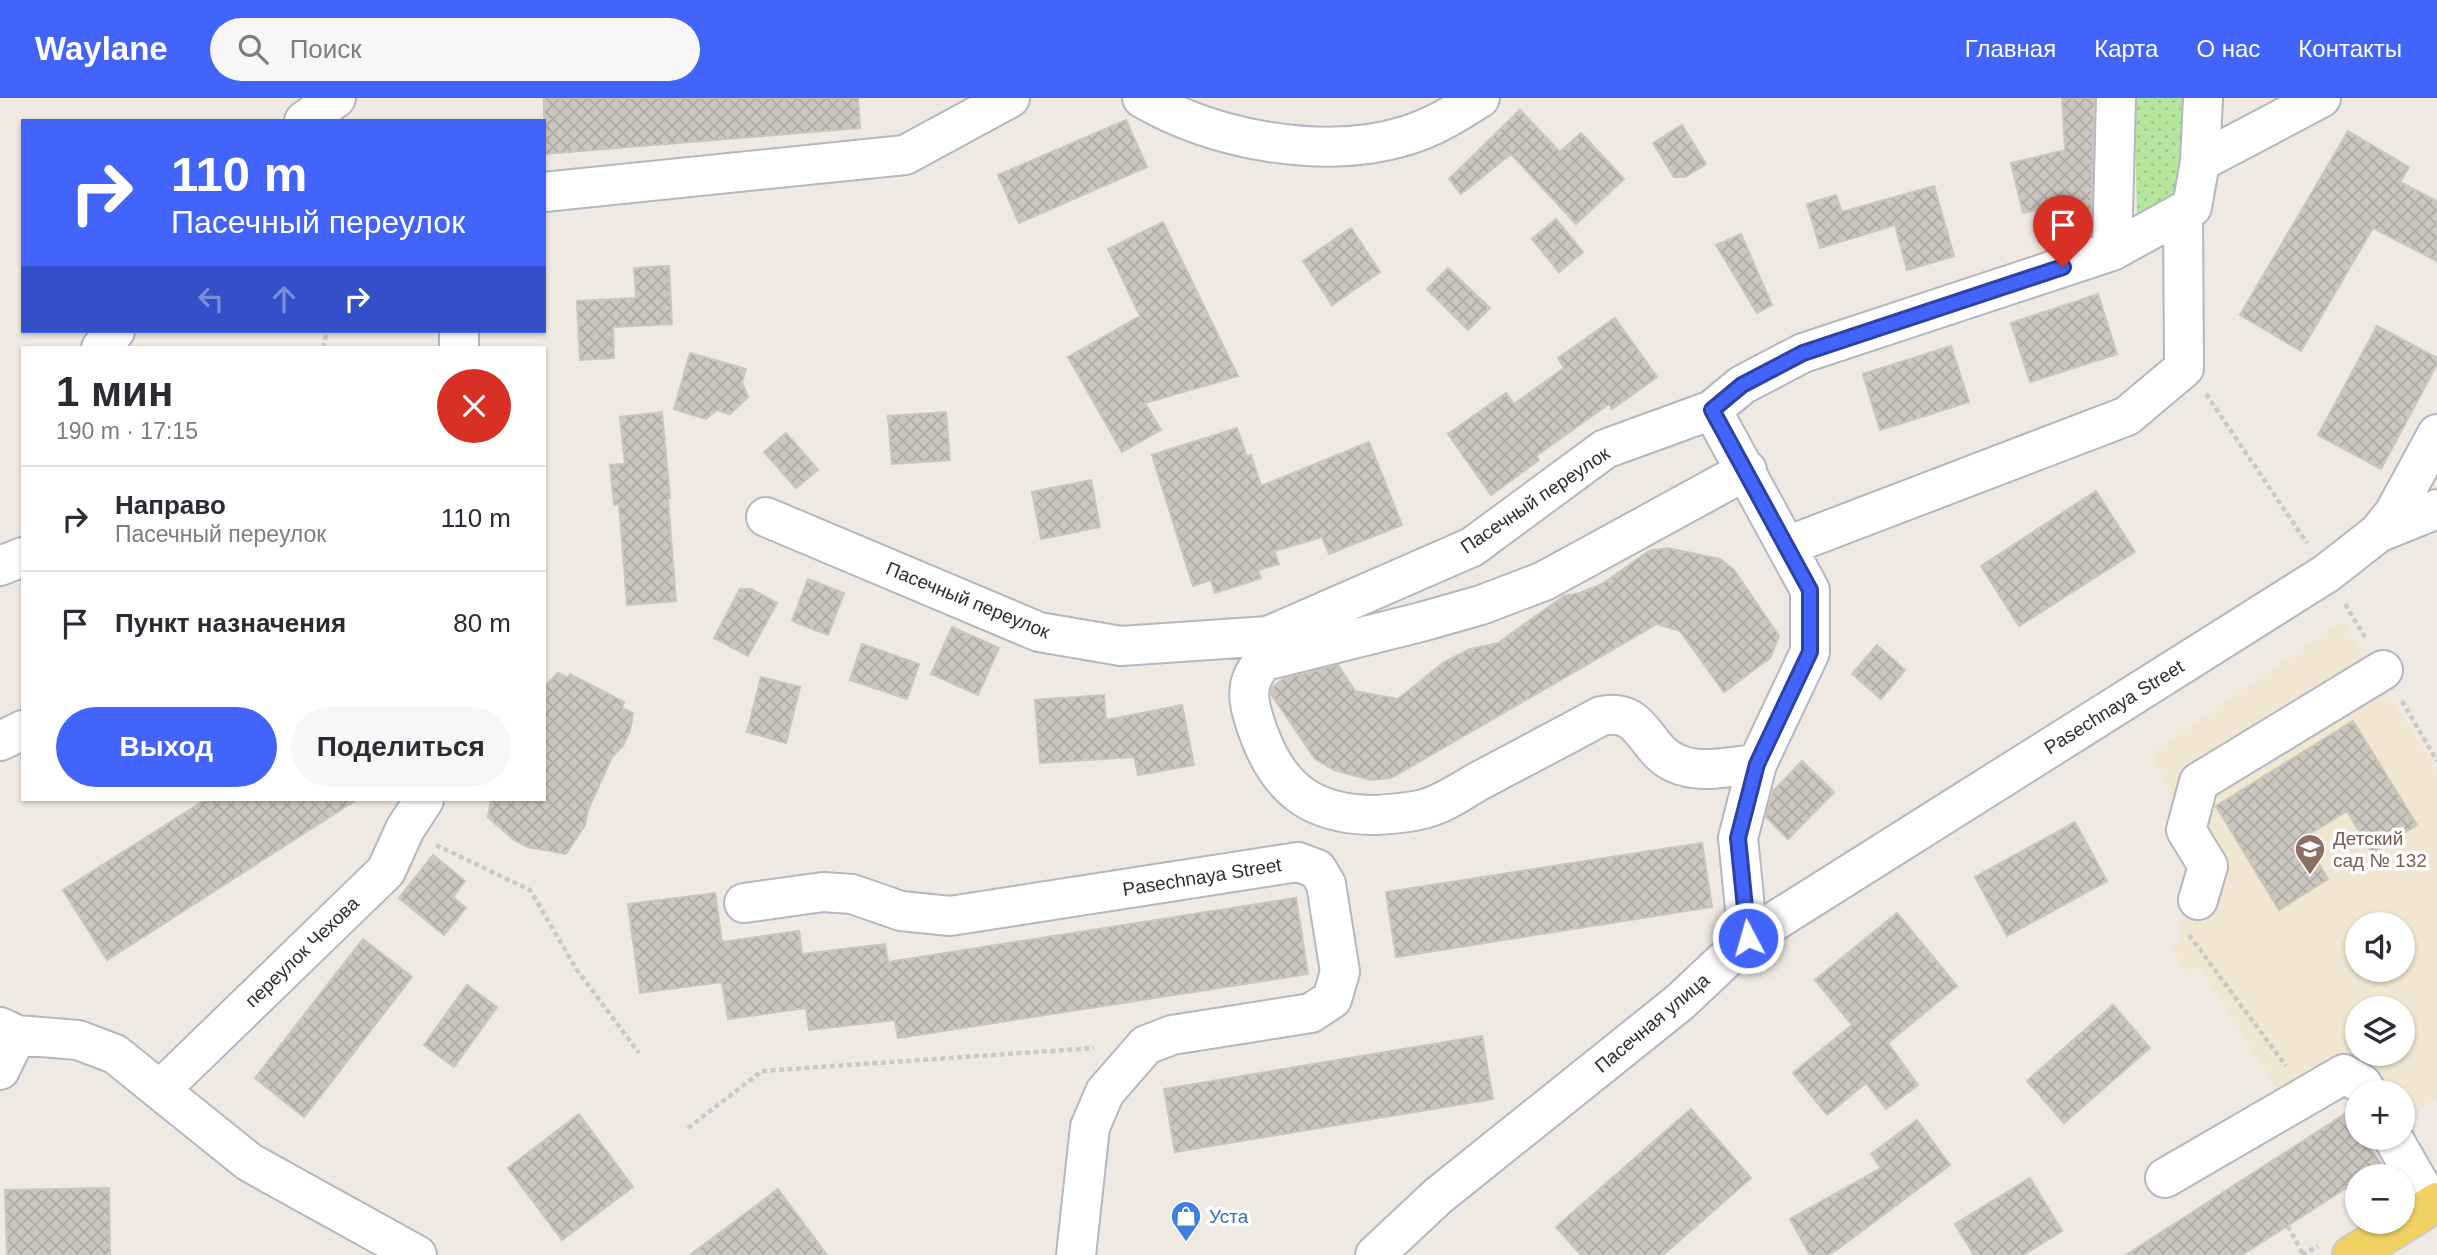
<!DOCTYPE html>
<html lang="ru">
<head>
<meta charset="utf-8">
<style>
	body { margin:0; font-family:Arial,sans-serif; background:#f7f7f7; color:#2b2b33; height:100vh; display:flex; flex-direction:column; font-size:26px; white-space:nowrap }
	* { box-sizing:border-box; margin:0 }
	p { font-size:23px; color:#7c7c81 }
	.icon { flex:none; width:38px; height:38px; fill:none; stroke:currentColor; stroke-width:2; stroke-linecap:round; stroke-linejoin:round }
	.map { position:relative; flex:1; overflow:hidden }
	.drawer { position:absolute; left:21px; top:248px; width:525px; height:455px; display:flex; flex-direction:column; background:#fff; border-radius:0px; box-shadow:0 2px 5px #0004 }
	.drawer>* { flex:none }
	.top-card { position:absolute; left:21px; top:21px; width:525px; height:214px; border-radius:0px; box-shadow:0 2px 5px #0004; background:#4264fb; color:#fff; overflow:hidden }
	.fabs { position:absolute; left:2345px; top:814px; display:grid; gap:14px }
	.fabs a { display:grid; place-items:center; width:70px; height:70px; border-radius:50%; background:#fff; box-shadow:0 2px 5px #0004; font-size:35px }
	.pin { position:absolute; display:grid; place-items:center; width:60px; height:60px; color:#fff; margin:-72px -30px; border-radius:50% 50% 50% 0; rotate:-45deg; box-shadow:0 0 7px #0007 }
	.pin .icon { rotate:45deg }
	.me { position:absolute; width:77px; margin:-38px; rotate:354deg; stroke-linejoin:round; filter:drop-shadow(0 0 5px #0008) }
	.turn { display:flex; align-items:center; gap:24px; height:147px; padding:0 35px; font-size:32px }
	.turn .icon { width:91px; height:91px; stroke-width:2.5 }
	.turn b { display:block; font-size:49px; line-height:60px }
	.lanes { display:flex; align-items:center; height:66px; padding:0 35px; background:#0003; justify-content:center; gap:35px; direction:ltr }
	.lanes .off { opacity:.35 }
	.round { display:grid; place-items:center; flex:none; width:74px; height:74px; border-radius:37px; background:#f7f7f7 }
	.overview { display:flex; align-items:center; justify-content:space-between; height:119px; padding:0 35px }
	h1 { font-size:42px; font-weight:700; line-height:52px }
	.button { display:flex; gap:14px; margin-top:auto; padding:14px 35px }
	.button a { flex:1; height:80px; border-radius:42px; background:#4264fb; color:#fff; font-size:28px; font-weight:700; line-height:80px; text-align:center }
	.button a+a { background:#f7f7f7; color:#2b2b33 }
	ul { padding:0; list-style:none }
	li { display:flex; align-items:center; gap:21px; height:105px; padding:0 35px; border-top:2px solid #e1e1e2 }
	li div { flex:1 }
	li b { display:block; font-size:26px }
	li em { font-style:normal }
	header { display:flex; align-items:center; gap:42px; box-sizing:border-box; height:98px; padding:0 35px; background:#4264fb; color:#fff }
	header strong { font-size:33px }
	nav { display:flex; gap:38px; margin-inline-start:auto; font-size:24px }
	.search { width:490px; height:63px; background:#f7f7f7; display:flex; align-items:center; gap:18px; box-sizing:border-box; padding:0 24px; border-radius:38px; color:#7c7c81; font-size:26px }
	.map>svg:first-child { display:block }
</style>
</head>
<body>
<header>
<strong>Waylane</strong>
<div class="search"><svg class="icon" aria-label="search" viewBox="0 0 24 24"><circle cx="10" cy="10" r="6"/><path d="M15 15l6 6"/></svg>Поиск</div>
<nav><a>Главная</a><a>Карта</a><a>О нас</a><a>Контакты</a></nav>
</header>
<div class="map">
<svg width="2437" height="1157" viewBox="0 0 2437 1157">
	<defs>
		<pattern id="grass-dots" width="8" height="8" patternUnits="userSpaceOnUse" patternTransform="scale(1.75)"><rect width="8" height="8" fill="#b6e59e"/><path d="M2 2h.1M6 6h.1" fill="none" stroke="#9dc588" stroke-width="1.8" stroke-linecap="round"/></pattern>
		<pattern id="building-cross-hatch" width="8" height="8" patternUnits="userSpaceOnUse" patternTransform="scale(1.75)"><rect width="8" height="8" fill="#cbc7bf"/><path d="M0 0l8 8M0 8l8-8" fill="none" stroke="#afaba4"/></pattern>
	</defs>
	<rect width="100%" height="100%" fill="#efe9e1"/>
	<path fill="#f0e6d1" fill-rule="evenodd" d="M 2342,523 L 2437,672 L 2437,1002 L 2403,1019 L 2403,994 L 2279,994 L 2201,870 L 2184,872 L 2172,851 L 2182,838 L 2183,730 L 2153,655 ZM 2357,826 L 2403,826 L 2403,872 L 2357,872 ZM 2357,910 L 2403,910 L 2403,956 L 2357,956 Z"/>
	<path fill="url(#grass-dots)" d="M 2134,0 L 2187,0 L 2185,74 L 2174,98 L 2140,119 L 2137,114 Z"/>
	<path fill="url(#building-cross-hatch)" stroke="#cbc5ba" stroke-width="2" d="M 544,0 L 858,0 L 860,30 L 544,56 Z
		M 2062,0 L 2094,0 L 2091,132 L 2073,134 L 2069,104 L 2023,115 L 2011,65 L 2065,52 Z
		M 1520,12 L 1560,54 L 1581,35 L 1624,81 L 1576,126 L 1511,56 L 1461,96 L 1449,81 Z
		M 1126,22 L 1147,69 L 1019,125 L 998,77 Z
		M 1682,27 L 1706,66 L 1685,79 L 1674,79 L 1653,45 Z
		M 2348,33 L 2409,69 L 2400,84 L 2437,103 L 2437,163 L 2373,130 L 2301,253 L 2240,217 Z
		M 1934,88 L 1954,158 L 1907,172 L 1895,127 L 1820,150 L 1807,106 L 1836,97 L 1842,114 Z
		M 1556,121 L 1583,154 L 1559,174 L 1532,141 Z
		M 1163,124 L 1238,278 L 1145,305 L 1161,332 L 1122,354 L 1068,259 L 1140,218 L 1108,151 Z
		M 1351,130 L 1380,174 L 1332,207 L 1303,163 Z
		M 1741,136 L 1772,207 L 1757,215 L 1716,147 Z
		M 669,168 L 672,226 L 613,229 L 614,260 L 580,262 L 577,203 L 636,200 L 634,170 Z
		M 1448,170 L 1490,210 L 1468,232 L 1427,191 Z
		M 2098,196 L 2117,256 L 2030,284 L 2011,225 Z
		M 1615,220 L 1657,279 L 1612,311 L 1609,306 L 1536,358 L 1539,362 L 1491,397 L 1448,336 L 1506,295 L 1514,306 L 1564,270 L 1558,260 Z
		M 2377,228 L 2437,260 L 2437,266 L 2381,371 L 2318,337 Z
		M 1951,248 L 1969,304 L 1880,332 L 1863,276 Z
		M 690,255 L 746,271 L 742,284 L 748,299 L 730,316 L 717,312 L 706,321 L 674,311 Z
		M 662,314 L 670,400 L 668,401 L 676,503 L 627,507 L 619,406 L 614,407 L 610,367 L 625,366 L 620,319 Z
		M 946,314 L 950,362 L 892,366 L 888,318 Z
		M 1237,330 L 1247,359 L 1251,357 L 1261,388 L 1369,344 L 1402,427 L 1329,456 L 1322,439 L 1274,453 L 1279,466 L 1258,472 L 1261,480 L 1215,495 L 1211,482 L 1193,488 L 1152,357 Z
		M 786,335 L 818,372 L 796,390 L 764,354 Z
		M 1091,382 L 1100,429 L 1041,441 L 1032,394 Z
		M 2096,393 L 2135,454 L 2019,528 L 1981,468 Z
		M 1667,450 L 1720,461 L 1734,472 L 1779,538 L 1770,560 L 1724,594 L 1680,533 L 1657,526 L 1391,680 L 1371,682 L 1334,672 L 1315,661 L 1271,596 L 1273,589 L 1283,581 L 1338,567 L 1355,593 L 1398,601 L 1444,564 L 1470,551 L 1498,545 L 1564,498 L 1580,495 L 1602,486 L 1649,453 Z
		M 808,481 L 844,495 L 828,537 L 792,523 Z
		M 740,491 L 751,491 L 777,505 L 748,558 L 714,540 Z
		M 952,529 L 999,550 L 978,597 L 931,576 Z
		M 862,546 L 919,566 L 907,601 L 850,582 Z
		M 1877,547 L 1905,572 L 1881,601 L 1852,576 Z
		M 558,575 L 568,580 L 570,576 L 624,604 L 622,610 L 633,615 L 630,633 L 623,648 L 612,659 L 588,712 L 585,727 L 566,756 L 528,749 L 514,742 L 488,719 L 491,702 L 544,702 L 544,589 Z
		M 761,579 L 800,589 L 786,645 L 747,634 Z
		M 1104,597 L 1106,622 L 1182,607 L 1194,667 L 1138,677 L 1134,659 L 1040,665 L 1035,602 Z
		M 2353,623 L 2417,727 L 2372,755 L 2347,713 L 2303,740 L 2328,781 L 2279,812 L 2216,708 Z
		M 1802,663 L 1834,694 L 1788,741 L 1766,719 L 1773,693 Z
		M 205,702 L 356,702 L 107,862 L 63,792 Z
		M 2075,724 L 2107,783 L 2007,838 L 1975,779 Z
		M 1702,745 L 1712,809 L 1396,859 L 1386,794 Z
		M 433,757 L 465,783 L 453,799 L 466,810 L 444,837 L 399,800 Z
		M 715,795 L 722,844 L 799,833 L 802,856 L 885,846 L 888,864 L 1296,800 L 1308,876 L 898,940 L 895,922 L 809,932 L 806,910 L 728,921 L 722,884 L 640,895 L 628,806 Z
		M 1897,815 L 1957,888 L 1888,945 L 1918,987 L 1886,1011 L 1866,985 L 1827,1017 L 1793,975 L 1852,927 L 1815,882 Z
		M 363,841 L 412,879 L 304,1019 L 255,980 Z
		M 467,887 L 497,909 L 454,969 L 424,947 Z
		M 2113,907 L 2150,950 L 2064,1025 L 2027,983 Z
		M 1482,938 L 1493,1001 L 1175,1054 L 1164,991 Z
		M 1691,1011 L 1751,1080 L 1663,1157 L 1581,1157 L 1556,1129 Z
		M 2348,1014 L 2357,1028 L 2357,1040 L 2364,1040 L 2382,1067 L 2365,1078 L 2357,1078 L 2357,1083 L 2242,1157 L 2126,1157 Z
		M 579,1016 L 633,1089 L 562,1142 L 508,1070 Z
		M 1917,1022 L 1950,1067 L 1838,1151 L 1828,1157 L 1810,1157 L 1790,1121 L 1881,1070 L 1871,1056 Z
		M 2030,1080 L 2062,1133 L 2023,1157 L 1974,1157 L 1955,1126 Z
		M 109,1090 L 110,1157 L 7,1157 L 5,1092 Z
		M 778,1091 L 827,1157 L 690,1157 Z"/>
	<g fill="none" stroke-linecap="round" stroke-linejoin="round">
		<g stroke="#b4b7c1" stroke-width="42">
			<path id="minor" d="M 1142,0 C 1216,43 1326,63 1408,37 C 1434,29 1458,14 1480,0
				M 304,23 L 336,0
				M 2200,64 L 2321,0
				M 544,94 L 905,57 L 1010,0
				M 2112,153 L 2116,0
				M 459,233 L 459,250
				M 101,250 L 115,233
				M 1747,372 L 1544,483 L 1481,507 L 1421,524 L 1265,563 C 1241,584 1249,609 1259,636 C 1280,693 1314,717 1375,717 C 1392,716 1411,715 1427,710 C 1445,705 1463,692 1479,683 C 1520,661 1561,640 1601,618 C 1644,609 1643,650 1675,665 C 1702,677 1728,668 1757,666
				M 766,419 L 1039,534 L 1121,548 L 1268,538 L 1472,449 L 1605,351 L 1712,312 L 1742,287 L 1803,255 L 2112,153 L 2192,109 L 2200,64 L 2203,0
				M 2378,435 L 2437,411
				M 1787,448 L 2127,318 L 2184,270 L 2183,114
				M 0,468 L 23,459
				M 0,643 L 23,632
				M 2198,802 L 2208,768 L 2186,732 L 2199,684 L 2383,572
				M 744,805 L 823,794 L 852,796 L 901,813 L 950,818 L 1298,764 L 1317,771 L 1326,786 L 1340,874 L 1332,901 L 1311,915 L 1172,937 L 1146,947 L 1105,994 L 1090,1029 L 1076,1157
				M 1748,840 L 2327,475 L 2378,435 L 2394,415 L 2437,336
				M 0,929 L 17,937 L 78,942 L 115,956 L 249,1064 L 417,1157
				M 0,972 L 17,937
				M 160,992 L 386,773 L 405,731 L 424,702
				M 2393,1040 L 2432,1108
				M 2165,1080 L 2344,976 L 2362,986 L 2367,994
				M 1375,1157 L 1438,1098 L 1680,904 L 1748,840 L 1738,740 L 1757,666 L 1810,554 L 1810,492 L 1712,312"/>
		</g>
		<g stroke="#c9c9c9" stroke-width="42">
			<path id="major" d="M 2352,1157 L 2437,1104"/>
		</g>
		<path stroke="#c9c9c9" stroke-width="4.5" stroke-dasharray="5 3.5" stroke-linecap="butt" d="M 323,250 L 327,233
			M 2206,296 L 2307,445
			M 2345,506 L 2366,541
			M 2402,603 L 2437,663
			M 436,747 L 530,792 L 577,872 L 639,955
			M 2189,837 L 2286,968
			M 688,1030 L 762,973 L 1094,950
			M 2367,1077 L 2368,1078
			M 2288,1128 L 2303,1156
			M 2302,1157 L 2318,1148"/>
		<use href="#minor" stroke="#fff" stroke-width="38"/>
		<use href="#major" stroke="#f2d163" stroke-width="38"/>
	</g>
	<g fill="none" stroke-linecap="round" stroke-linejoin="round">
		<g stroke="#2b41a3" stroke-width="18">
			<path id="route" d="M 1748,840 L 1738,740 L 1757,666 L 1810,554 L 1810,492 L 1712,312 L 1742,287 L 1803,255 L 2063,169"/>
		</g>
		<use href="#route" stroke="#4264fb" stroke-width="12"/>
	</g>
	<defs>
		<g id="school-pin" transform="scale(1.575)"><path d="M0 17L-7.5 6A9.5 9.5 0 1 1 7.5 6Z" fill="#8d6e63" stroke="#fff"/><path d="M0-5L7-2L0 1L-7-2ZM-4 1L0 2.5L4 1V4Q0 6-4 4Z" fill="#fff"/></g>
		<g id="shop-pin" transform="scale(1.575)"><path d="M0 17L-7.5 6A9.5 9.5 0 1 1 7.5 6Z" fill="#3f7fe0" stroke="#fff"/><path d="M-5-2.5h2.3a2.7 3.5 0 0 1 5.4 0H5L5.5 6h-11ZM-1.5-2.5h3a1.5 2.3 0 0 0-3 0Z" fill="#fff"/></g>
	</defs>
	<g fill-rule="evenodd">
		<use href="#school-pin" x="2310" y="751"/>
		<use href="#shop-pin" x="1186" y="1118"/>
	</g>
	<g text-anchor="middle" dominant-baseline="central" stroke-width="7" stroke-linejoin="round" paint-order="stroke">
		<g font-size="19" fill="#2e2e2e" stroke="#fff">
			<text transform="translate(1535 402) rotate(-34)">Пасечный переулок</text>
			<text transform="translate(968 502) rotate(22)">Пасечный переулок</text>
			<text transform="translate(2114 609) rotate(-32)">Pasechnaya Street</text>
			<text transform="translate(1202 779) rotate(-9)">Pasechnaya Street</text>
			<text transform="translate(302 854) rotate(-44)">переулок Чехова</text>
			<text transform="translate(1652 925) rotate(-40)">Пасечная улица</text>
		</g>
		<g font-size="19" fill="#785e54" stroke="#fff" text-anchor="start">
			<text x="2333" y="740">Детский<tspan x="2333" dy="22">сад № 132</tspan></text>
		</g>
		<g font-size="19" fill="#366cbe" stroke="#fff" text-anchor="start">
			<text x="1209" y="1118">Уста</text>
		</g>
	</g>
</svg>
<div class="fabs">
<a><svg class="icon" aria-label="sound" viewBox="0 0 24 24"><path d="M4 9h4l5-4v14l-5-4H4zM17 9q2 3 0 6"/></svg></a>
<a><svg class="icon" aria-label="layers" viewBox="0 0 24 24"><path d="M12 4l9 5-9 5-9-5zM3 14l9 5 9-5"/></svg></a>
<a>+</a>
<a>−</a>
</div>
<div class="pin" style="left:2063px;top:169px;background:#d93025"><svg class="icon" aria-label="arrive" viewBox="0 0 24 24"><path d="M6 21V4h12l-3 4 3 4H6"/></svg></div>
<svg class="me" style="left:1748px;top:840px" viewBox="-20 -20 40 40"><circle r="17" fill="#4264fb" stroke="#fff" stroke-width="3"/><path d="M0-11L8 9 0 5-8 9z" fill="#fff"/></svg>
<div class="top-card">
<div class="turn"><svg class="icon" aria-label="right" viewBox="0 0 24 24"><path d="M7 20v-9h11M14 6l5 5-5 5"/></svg><div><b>110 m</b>Пасечный переулок</div></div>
<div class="lanes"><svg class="icon off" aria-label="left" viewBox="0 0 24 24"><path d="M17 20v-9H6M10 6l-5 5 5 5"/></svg><svg class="icon off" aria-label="ahead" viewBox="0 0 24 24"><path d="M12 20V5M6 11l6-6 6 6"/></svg><svg class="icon" aria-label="right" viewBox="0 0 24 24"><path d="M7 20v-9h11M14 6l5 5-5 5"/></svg></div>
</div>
<section class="drawer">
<div class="overview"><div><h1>1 мин</h1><p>190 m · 17:15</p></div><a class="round" style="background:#d93025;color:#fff"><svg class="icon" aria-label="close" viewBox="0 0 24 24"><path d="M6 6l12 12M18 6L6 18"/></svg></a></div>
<ul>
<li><svg class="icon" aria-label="right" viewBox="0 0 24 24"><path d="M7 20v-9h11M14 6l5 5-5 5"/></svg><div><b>Направо</b><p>Пасечный переулок</p></div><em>110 m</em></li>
<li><svg class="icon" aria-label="arrive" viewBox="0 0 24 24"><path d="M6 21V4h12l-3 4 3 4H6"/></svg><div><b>Пункт назначения</b></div><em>80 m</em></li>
</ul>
<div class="button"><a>Выход</a><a>Поделиться</a></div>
</section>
</div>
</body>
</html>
